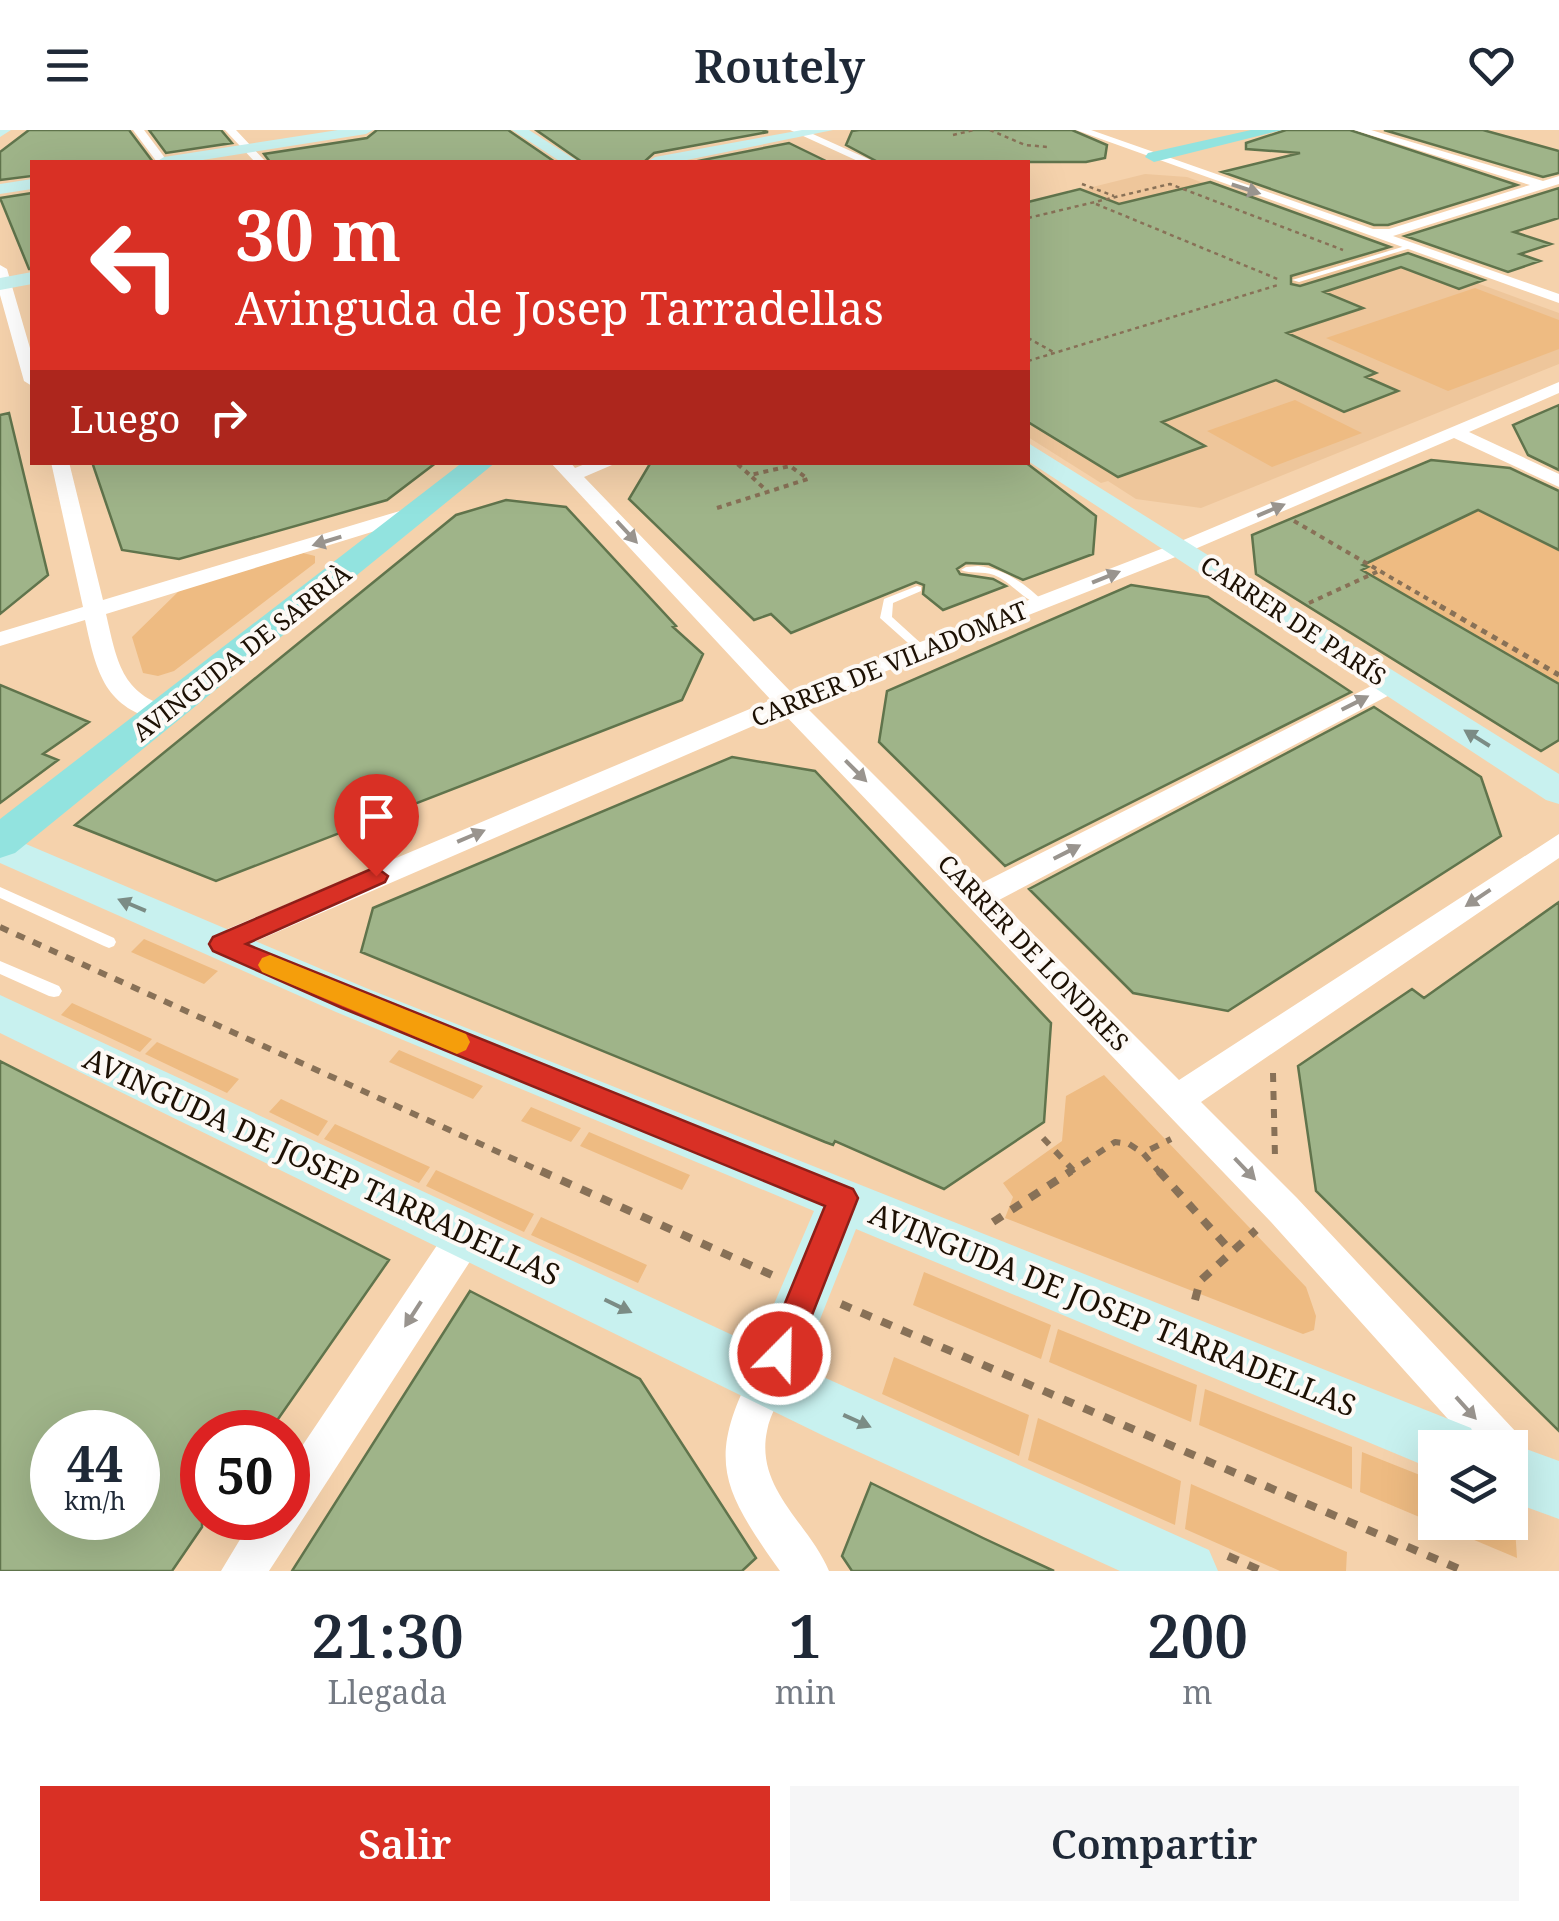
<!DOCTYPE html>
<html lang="es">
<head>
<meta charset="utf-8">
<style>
	body { margin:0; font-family:"Noto Serif",serif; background:#f6f6f7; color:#1f2937; height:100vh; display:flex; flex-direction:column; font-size:38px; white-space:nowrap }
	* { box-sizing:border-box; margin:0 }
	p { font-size:32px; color:#747a83 }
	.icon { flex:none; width:55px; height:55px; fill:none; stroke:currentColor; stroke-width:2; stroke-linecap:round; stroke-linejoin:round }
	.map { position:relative; height:1441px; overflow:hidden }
	.panel { display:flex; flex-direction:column; background:#fff; flex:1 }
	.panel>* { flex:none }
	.banner { position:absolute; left:30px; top:30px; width:1000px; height:305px; border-radius:0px; box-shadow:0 10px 40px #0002; background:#d93025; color:#fff; overflow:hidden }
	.controls { position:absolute; left:1418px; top:1300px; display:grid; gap:20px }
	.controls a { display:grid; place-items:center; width:110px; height:110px; border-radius:0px; background:#fff; box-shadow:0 10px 40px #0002; font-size:50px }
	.speed { position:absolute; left:30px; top:1280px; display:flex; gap:20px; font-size:50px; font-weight:700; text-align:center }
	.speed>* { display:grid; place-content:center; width:130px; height:130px; border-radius:50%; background:#fff; box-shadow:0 10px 40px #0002; line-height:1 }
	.speed small { font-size:25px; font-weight:400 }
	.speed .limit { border:15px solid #d22; background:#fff; color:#111 }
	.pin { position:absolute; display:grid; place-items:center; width:85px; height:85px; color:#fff; margin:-102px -42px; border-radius:50% 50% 50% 0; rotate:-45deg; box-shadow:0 0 10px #0007 }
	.pin .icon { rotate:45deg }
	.me { position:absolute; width:110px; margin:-55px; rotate:23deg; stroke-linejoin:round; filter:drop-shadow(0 0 8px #0008) }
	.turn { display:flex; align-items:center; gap:35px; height:210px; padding:0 40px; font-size:45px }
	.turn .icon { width:130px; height:130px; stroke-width:2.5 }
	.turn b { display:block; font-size:70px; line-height:85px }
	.then { display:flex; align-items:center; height:95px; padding:0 40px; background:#0003; gap:20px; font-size:38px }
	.eta { display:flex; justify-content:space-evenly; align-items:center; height:170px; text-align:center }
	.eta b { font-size:60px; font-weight:600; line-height:70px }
	.action { display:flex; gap:20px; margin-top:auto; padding:20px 40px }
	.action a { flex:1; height:115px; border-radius:0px; background:#d93025; color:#fff; font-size:40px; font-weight:600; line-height:115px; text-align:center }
	.action a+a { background:#f6f6f7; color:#1f2937 }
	header { display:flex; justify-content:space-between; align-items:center; height:130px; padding:0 40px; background:#fff; font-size:45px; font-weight:600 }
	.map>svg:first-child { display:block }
</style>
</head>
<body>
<header><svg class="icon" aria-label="menu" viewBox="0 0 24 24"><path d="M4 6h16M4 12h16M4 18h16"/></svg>Routely<svg class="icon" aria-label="heart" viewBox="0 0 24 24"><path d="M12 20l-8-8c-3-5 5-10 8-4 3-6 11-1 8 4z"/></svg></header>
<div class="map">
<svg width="1559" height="1441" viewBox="0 0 1559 1441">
	<rect width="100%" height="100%" fill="#f5d2ac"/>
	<path fill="#eec69b" d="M 1145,44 L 1187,47 L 1559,183 L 1559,234 L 1201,378 L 1136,369 L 1108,351 L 1101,353 L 1028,307 L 1028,73 Z"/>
	<path fill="#eebb82" d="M 1475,158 L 1559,190 L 1559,219 L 1448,261 L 1326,208 Z
		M 1295,270 L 1362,303 L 1272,337 L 1207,301 Z
		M 1402,342 L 1559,420 L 1559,554 L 1300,471 L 1367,437 L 1284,391 L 1296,385 L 1375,429 L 1455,391 L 1377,350 Z
		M 303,423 L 315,426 L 315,433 L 174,541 L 158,546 L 143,543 L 132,507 L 181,459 Z
		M 144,809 L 218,841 L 204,854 L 131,822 Z
		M 72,873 L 152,909 L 140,922 L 61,885 Z
		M 157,912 L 239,949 L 227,963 L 145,924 Z
		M 399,920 L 483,956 L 473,969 L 389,932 Z
		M 1104,945 L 1306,1157 L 1316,1186 L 1314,1200 L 1303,1204 L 1005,1088 L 1013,1067 L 1003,1053 L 1062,1011 L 1066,966 Z
		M 281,969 L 328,991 L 318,1006 L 269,982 Z
		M 531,977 L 581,998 L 571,1012 L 521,991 Z
		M 335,994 L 430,1037 L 419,1053 L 324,1009 Z
		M 589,1002 L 690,1045 L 682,1060 L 580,1016 Z
		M 436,1040 L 534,1084 L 524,1102 L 426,1056 Z
		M 541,1087 L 647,1135 L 638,1153 L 531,1105 Z
		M 924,1142 L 1051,1195 L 1041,1229 L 913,1175 Z
		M 1058,1199 L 1197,1255 L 1191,1292 L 1049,1232 Z
		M 894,1227 L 1029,1285 L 1019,1326 L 882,1264 Z
		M 1205,1259 L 1352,1317 L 1352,1359 L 1199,1295 Z
		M 1038,1288 L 1181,1351 L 1175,1395 L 1028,1330 Z
		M 1362,1322 L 1435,1351 L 1435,1392 L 1510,1392 L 1510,1381 L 1514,1382 L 1517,1428 L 1360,1362 Z
		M 1191,1354 L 1347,1422 L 1346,1441 L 1280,1441 L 1185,1399 Z"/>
	<path fill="#9fb489" stroke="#60744c" stroke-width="2.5" fill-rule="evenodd" d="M 29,0 L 129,0 L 153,32 L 32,32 L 32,46 L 0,50 L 0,22 Z
		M 149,0 L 221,0 L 232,13 L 166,23 Z
		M 377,0 L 508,0 L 555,32 L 270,32 L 264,24 L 367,8 Z
		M 536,0 L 762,0 L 768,2 L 654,23 L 644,32 L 582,32 Z
		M 1072,0 L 1107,15 L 1105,28 L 1086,32 L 878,32 L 846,15 L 852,1 L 859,0 Z
		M 1286,0 L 1350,0 L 1517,55 L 1388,95 L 1374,95 L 1222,42 L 1300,23 L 1246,19 L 1246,13 Z
		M 1384,0 L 1483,0 L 1559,21 L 1559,43 L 1543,47 Z
		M 789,13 L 828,32 L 693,32 Z
		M 1210,52 L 1390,117 L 1291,146 L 1291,154 L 1300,156 L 1408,123 L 1484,150 L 1459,159 L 1401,137 L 1324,162 L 1363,178 L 1287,203 L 1376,243 L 1366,247 L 1398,261 L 1344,282 L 1276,250 L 1162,292 L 1205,316 L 1118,347 L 1028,292 L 1028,72 L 1080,59 L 1119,74 Z
		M 1559,58 L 1559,88 L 1514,102 L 1551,114 L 1520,124 L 1540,131 L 1508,142 L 1405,106 Z
		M 32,63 L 32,139 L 29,139 L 0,68 Z
		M 1559,275 L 1559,340 L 1528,325 L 1513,295 Z
		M 9,283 L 48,445 L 0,484 L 0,285 Z
		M 1431,330 L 1510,338 L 1559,361 L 1559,420 L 1478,380 L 1363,435 L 1368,437 L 1362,440 L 1559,554 L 1559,610 L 1541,621 L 1256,444 L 1252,405 Z
		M 92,332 L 437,332 L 387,370 L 179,429 L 122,420 Z
		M 651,332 L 1025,332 L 1096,386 L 1093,424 L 1023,450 L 989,434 L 966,433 L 957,439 L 960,444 L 993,449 L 1006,456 L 943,480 L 923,464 L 924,455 L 916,452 L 791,503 L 771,484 L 754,490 L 629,369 Z
		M 506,370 L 566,377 L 676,496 L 673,497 L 703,524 L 682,570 L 216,751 L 75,695 L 456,385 Z
		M 1131,455 L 1208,467 L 1351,562 L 1005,736 L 879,612 L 887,561 Z
		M 0,555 L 89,592 L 43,624 L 58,630 L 0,673 Z
		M 1374,577 L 1481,647 L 1501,706 L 1228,881 L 1133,863 L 1029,759 Z
		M 732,627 L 815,641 L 1051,893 L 1044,992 L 944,1059 L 835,1011 L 833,1015 L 825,1012 L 361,822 L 373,778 Z
		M 1559,772 L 1559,1301 L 1316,1061 L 1298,936 L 1412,859 L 1424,868 Z
		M 0,931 L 389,1130 L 269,1302 L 202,1302 L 202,1397 L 172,1441 L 0,1441 ZM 52,1302 L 138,1302 L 138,1388 L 52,1388 Z
		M 470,1161 L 640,1249 L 756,1428 L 742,1441 L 292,1441 Z
		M 871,1353 L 983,1408 L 1054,1441 L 852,1441 L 842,1426 Z"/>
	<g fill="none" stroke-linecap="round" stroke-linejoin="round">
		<path stroke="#887157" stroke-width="2.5" stroke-dasharray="4 4" stroke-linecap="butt" d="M 990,0 L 1025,15 L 1048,17
			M 953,5 L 974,0
			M 1082,54 L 1114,66
			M 1096,74 L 1280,150
			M 1028,88 L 1170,54 L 1343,120
			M 1028,208 L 1055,223
			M 1028,231 L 1278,155"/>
		<path stroke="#887157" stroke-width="4" stroke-dasharray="5 5" stroke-linecap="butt" d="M 752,347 L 768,362
			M 717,378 L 808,349 L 790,336 L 750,345 L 735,332
			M 1294,391 L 1445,479
			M 1309,473 L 1381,440"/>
		<path stroke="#887157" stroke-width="5" stroke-dasharray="6 6" stroke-linecap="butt" d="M 1440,476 L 1559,545"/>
		<path stroke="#887157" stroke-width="6" stroke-dasharray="9 9" stroke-linecap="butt" d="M 0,797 L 547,1044
			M 1273,943 L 1275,1027
			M 1043,1008 L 1073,1040
			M 1067,1044 L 1115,1012 L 1129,1014 L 1143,1023
			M 1161,1044 L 1143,1023 L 1171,1009"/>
		<path stroke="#887157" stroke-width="8" stroke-dasharray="11 11" stroke-linecap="butt" d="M 541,1041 L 772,1145
			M 1159,1041 L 1230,1120
			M 993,1092 L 1071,1041
			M 1195,1170 L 1200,1151 L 1256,1100
			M 841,1174 L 1464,1441
			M 1228,1426 L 1262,1441"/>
		<path fill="#fff" fill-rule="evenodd" d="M 1412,114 L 1414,117 L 1299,152 L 1292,150 Z
			M 978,436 C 1005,439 1026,454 1045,473 L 1044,475 C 1026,474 1012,452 994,445 C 982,441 971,444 961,440 L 966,437 Z
			M 917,456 L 921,457 L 921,461 L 893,473 L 892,487 L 925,517 L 925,521 L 917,521 L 880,488 L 884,469 Z
			M 0,757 L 114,808 L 116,812 L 114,816 L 109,818 L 104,816 L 0,768 Z
			M 0,831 L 59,856 L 62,861 L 59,866 L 54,867 L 49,866 L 0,844 Z"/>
		<path fill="#fff" fill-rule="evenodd" d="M 133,0 L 144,0 L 168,32 L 157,32 Z
			M 225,0 L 236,0 L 266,32 L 255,32 Z
			M 790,0 L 804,0 L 875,32 L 860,32 Z
			M 1076,0 L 1091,0 L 1373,99 L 1389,99 L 1530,55 L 1354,0 L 1371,0 L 1543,51 L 1559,46 L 1559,54 L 1393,106 L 1559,164 L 1559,173 Z
			M 0,135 L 7,139 L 32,225 L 32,256 L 24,251 L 0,165 Z
			M 1559,252 L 1559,263 L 1469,302 L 1559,344 L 1559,357 L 1454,308 L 1188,422 L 803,574 L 982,753 L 1385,549 L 1401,549 L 1405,554 L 1401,559 L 999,770 L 1179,950 L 1559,704 L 1559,728 L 1201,972 L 1297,1068 L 1517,1303 L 1523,1318 L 1517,1333 L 1510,1335 L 1510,1318 L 1474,1318 L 1271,1092 L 783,583 L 231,822 L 221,826 L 211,822 L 206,814 L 211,806 L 771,570 L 550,332 L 570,332 L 575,338 L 590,332 L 619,332 L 584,347 L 791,562 L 1174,414 Z
			M 51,332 L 69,332 L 103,470 L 413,377 L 420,375 L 430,381 L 427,385 L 106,484 C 117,531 121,564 172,578 L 175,584 L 163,592 C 105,578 97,545 85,490 L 0,516 L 0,502 L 83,477 Z
			M 467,1085 L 480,1090 L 485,1103 L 480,1116 L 269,1441 L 221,1441 L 253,1388 L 288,1388 L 288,1337 L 454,1090 Z
			M 769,1230 L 783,1236 L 789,1250 C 782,1266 770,1283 767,1301 C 755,1359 809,1393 829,1441 L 780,1441 C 721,1358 706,1329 755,1236 Z"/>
		<path fill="#c8f1ef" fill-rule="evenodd" d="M 0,0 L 11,0 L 0,7 Z
			M 338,0 L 373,0 L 366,4 L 190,32 L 156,32 L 164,27 Z
			M 512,0 L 529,0 L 579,32 L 561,32 Z
			M 802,0 L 833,0 L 677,32 L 647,32 L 655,27 Z
			M 32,49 L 32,59 L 0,64 L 0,54 Z
			M 32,142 L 32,154 L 0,160 L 0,148 Z
			M 1028,313 L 1559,644 L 1559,674 L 1546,670 L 1028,331 Z
			M 0,703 L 366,858 L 1471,1298 L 1479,1318 L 1435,1318 L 1435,1340 L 856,1099 L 801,1237 L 1209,1420 L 1218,1441 L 1120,1441 L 826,1307 L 0,903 L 0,865 L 756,1216 L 814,1081 L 336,882 L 0,733 Z
			M 1510,1313 L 1559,1331 L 1559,1389 L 1510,1371 L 1510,1318 L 1500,1318 Z"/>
		<path fill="#92e3df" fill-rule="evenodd" d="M 1251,0 L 1282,0 L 1154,32 L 1145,27 L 1148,23 Z
			M 463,332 L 496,332 L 15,723 L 0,728 L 0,689 Z"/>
	</g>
	<defs><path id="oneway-solid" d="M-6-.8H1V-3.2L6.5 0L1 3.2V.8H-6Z" transform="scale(2.5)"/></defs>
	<g fill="#99948e">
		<use href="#oneway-solid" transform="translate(1246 59) rotate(18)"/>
		<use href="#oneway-solid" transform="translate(1271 380) rotate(-23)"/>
		<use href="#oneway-solid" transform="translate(627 402) rotate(47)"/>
		<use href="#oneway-solid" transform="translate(327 411) rotate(163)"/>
		<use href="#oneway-solid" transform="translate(1106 447) rotate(-22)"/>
		<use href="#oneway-solid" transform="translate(1355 573) rotate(-27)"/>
		<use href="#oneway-solid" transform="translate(856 641) rotate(45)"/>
		<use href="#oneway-solid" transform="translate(471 706) rotate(-23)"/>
		<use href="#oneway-solid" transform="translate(1067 722) rotate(-27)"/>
		<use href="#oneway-solid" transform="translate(1478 768) rotate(146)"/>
		<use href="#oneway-solid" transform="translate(1245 1039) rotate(46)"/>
		<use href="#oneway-solid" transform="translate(413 1184) rotate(123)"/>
		<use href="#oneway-solid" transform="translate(1466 1278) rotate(48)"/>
	</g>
	<g fill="#7b8c85">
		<use href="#oneway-solid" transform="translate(1477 608) rotate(-148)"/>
		<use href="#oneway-solid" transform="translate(132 775) rotate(-157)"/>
		<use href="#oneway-solid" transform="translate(618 1176) rotate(26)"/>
		<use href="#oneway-solid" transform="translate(857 1291) rotate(24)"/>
	</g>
	<path fill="#d93025" stroke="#8d1f18" stroke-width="2.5" d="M 376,737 L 388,746 L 385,752 L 246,814 L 853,1059 L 858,1068 L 792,1236 L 780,1240 L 769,1236 L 764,1224 L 825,1076 L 342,878 L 213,821 L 209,814 L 213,807 Z"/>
	<path fill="#f59e0b" d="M 270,825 L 466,904 L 470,912 L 466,920 L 457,924 L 262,842 L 258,835 L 262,828 Z"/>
	<g text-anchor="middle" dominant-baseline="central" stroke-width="8" stroke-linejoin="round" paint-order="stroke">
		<g font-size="25" fill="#1d1104" stroke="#fdf9f5">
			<text transform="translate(1294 490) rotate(33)">CARRER DE PARÍS</text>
			<text transform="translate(241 522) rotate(-38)">AVINGUDA DE SARRIÀ</text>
			<text transform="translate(889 533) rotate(-22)">CARRER DE VILADOMAT</text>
			<text transform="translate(1034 822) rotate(46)">CARRER DE LONDRES</text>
		</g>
		<g font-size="30" fill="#1d1104" stroke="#fdf9f5">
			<text transform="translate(322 1036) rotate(25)">AVINGUDA DE JOSEP TARRADELLAS</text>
			<text transform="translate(1113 1179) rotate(22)">AVINGUDA DE JOSEP TARRADELLAS</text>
		</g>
	</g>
</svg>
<div class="controls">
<a><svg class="icon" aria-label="layers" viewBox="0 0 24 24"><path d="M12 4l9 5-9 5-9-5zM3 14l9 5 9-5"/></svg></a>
</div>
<div class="speed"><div>44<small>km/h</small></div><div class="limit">50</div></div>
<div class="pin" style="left:376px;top:746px;background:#d93025"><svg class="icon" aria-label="arrive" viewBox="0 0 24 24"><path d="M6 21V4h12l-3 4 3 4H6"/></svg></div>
<svg class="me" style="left:780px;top:1224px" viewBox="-20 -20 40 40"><circle r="17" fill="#d93025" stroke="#fff" stroke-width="3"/><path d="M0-11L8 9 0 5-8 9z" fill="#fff"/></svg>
<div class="banner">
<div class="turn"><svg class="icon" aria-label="left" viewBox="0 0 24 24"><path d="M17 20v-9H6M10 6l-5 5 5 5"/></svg><div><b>30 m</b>Avinguda de Josep Tarradellas</div></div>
<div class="then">Luego<svg class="icon" aria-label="right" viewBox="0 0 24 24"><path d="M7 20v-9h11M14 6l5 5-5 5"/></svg></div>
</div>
</div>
<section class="panel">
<div class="eta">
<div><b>21:30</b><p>Llegada</p></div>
<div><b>1</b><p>min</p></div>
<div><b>200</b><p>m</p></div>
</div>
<div class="action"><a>Salir</a><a>Compartir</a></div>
</section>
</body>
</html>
